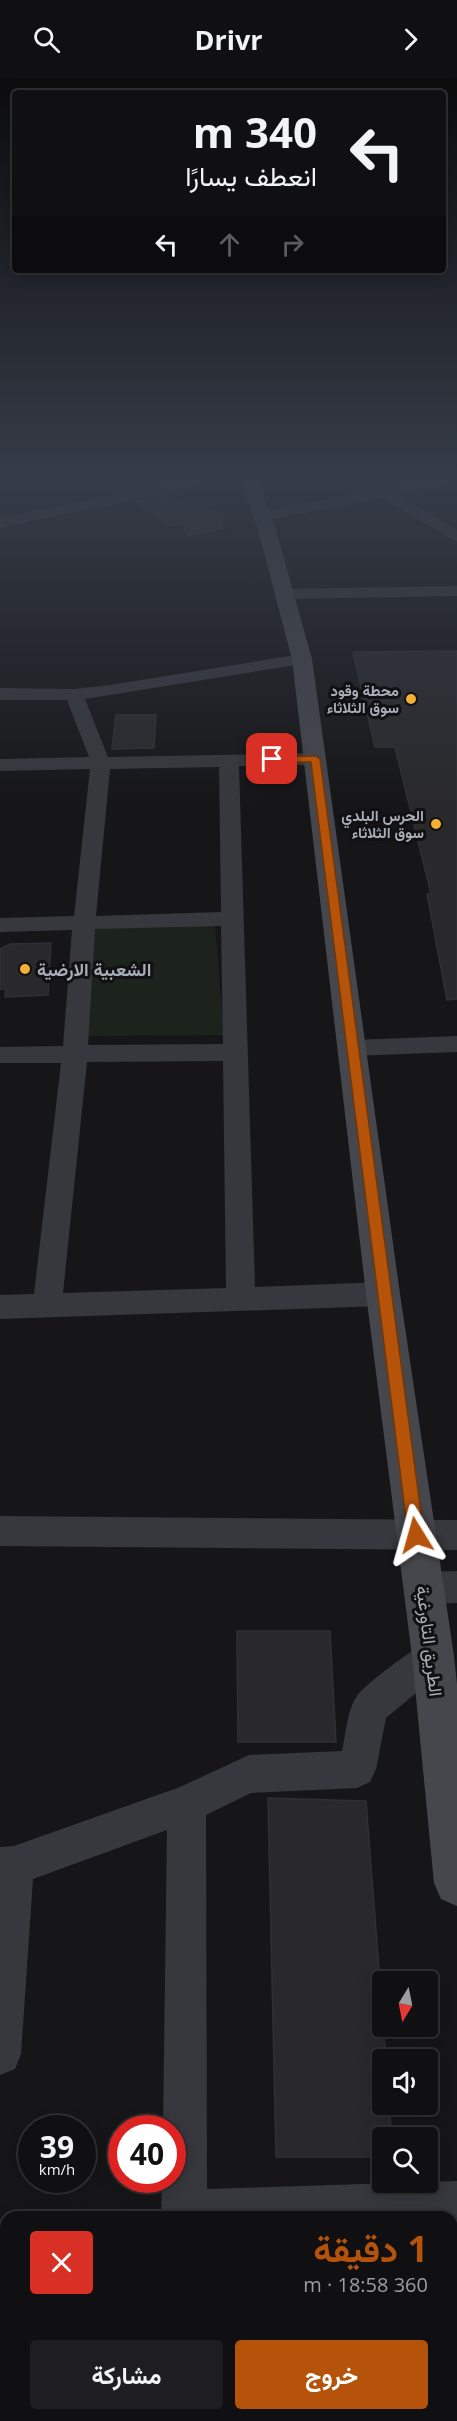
<!DOCTYPE html>
<html lang="ar">
<head>
<meta charset="utf-8">
<style>
	body { margin:0; font-family:"Open Sans",Vazirmatn,sans-serif; background:#1e1e20; color:#f1f3f6; direction:rtl; height:100vh; display:flex; flex-direction:column; font-size:22px; white-space:nowrap }
	* { box-sizing:border-box; margin:0 }
	p { font-size:20px; color:#9c9d9f }
	.icon { flex:none; width:33px; height:33px; fill:none; stroke:currentColor; stroke-width:2; stroke-linecap:round; stroke-linejoin:round }
	.map { position:relative; flex:1; overflow:hidden; direction:ltr }
	.panel { position:absolute; left:0px; top:2133px; width:458px; height:210px; display:flex; flex-direction:column; background:#101012; border-radius:18px 18px 0 0; box-shadow:0 3px 15px #0003,0 0 0 2px #303032; direction:rtl }
	.panel>* { flex:none }
	.guide { position:absolute; left:12px; top:12px; width:434px; height:183px; border-radius:6px; box-shadow:0 3px 15px #0003,0 0 0 2px #303032; direction:rtl; background:#101012; color:#f1f3f6; overflow:hidden }
	.needle { width:39px; rotate:190deg }
	.tools { position:absolute; left:372px; top:1893px; display:grid; gap:12px }
	.tools a { display:grid; place-items:center; width:66px; height:66px; border-radius:6px; background:#101012; box-shadow:0 3px 15px #0003,0 0 0 2px #303032; font-size:30px }
	.speed { position:absolute; left:18px; top:2037px; display:flex; gap:12px; font-size:30px; font-weight:700; text-align:center }
	.speed>* { display:grid; place-content:center; width:78px; height:78px; border-radius:50%; background:#101012; box-shadow:0 3px 15px #0003,0 0 0 2px #303032; line-height:1 }
	.speed small { font-size:15px; font-weight:400 }
	.speed .limit { border:9px solid #d22; background:#fff; color:#111 }
	.pin { position:absolute; display:grid; place-items:center; width:51px; height:51px; color:#fff; margin:-26px; border-radius:12px; box-shadow:0 3px 9px #0006 }
	.me { position:absolute; width:66px; margin:-33px; rotate:352deg; stroke-linejoin:round; filter:drop-shadow(0 0 4px #0008) }
	.turn { display:flex; align-items:center; gap:21px; height:126px; padding:0 30px; font-size:27px }
	.turn .icon { width:78px; height:78px; stroke-width:2.5 }
	.turn b { display:block; font-size:42px; line-height:51px }
	.lanes { display:flex; align-items:center; height:57px; padding:0 30px; background:#0003; justify-content:center; gap:30px; direction:ltr }
	.lanes .off { opacity:.35 }
	.round { display:grid; place-items:center; flex:none; width:63px; height:63px; border-radius:6px; background:#1e1e20 }
	.headline { display:flex; align-items:center; justify-content:space-between; height:102px; padding:0 30px }
	h1 { font-size:36px; font-weight:700; line-height:45px; color:#b45309 }
	.cta { display:flex; gap:12px; margin-top:auto; padding:12px 30px }
	.cta a { flex:1; height:69px; border-radius:6px; background:#b45309; color:#fff; font-size:24px; font-weight:700; line-height:69px; text-align:center }
	.cta a+a { background:#1e1e20; color:#f1f3f6 }
	header { display:flex; justify-content:space-between; align-items:center; height:78px; padding:0 30px; background:#101012; font-size:27px; font-weight:700 }
	.map>svg:first-child { display:block }
</style>
</head>
<body>
<header><svg class="icon" aria-label="forward" viewBox="0 0 24 24"><path d="M9 5l7 7-7 7"/></svg>Drivr<svg class="icon" aria-label="search" viewBox="0 0 24 24"><circle cx="10" cy="10" r="6"/><path d="M15 15l6 6"/></svg></header>
<div class="map">
<svg width="457" height="2343" viewBox="0 0 457 2343">
	<rect width="100%" height="100%" fill="#161618"/>
	<path fill="#1c231d" d="M 90,847 L 215,847 L 224,957 L 82,958 Z"/>
	<path fill="#29292c" stroke="#303034" stroke-width="1.5" d="M 163,418 L 223,436 L 219,437 L 224,450 L 187,458 L 183,445 L 169,448 L 136,423 Z
		M 457,573 L 457,921 L 447,922 L 427,816 L 431,816 L 395,669 L 375,669 L 353,574 Z
		M 116,637 L 156,637 L 154,670 L 112,671 Z
		M 51,865 L 48,917 L 5,919 L 6,911 L 0,911 L 0,871 L 10,866 Z
		M 237,1553 L 330,1553 L 336,1664 L 238,1664 Z
		M 268,1720 L 366,1723 L 386,1982 L 382,1982 L 382,2026 L 389,2026 L 392,2060 L 382,2060 L 382,2079 L 276,2079 Z"/>
	<g fill="none" stroke-linecap="round" stroke-linejoin="round">
		<path fill="#37383d" fill-rule="evenodd" d="M 192,401 L 219,401 L 212,405 L 0,450 L 0,440 Z
			M 436,401 L 457,401 L 457,405 L 398,417 L 457,452 L 457,464 L 382,420 L 263,443 L 255,438 L 263,433 Z
			M 457,508 L 457,518 L 285,521 L 277,516 L 285,511 Z
			M 302,576 L 308,577 L 311,581 L 308,585 L 85,621 L 108,679 L 316,675 L 323,677 L 326,681 L 323,685 L 316,687 L 239,688 L 255,1209 L 383,1204 L 393,1208 L 398,1216 L 393,1224 L 383,1228 L 0,1241 L 0,1217 L 34,1216 L 61,985 L 0,985 L 0,969 L 63,968 L 72,852 L 0,854 L 0,840 L 74,838 L 90,691 L 0,693 L 0,681 L 89,679 L 67,622 L 0,622 L 0,610 L 74,611 L 110,607 ZM 219,689 L 221,834 L 96,838 L 110,691 ZM 221,848 L 223,966 L 88,967 L 95,851 ZM 223,983 L 226,1210 L 63,1215 L 87,984 Z
			M 457,958 L 457,974 L 352,978 L 343,976 L 340,970 L 343,964 L 352,962 Z
			M 0,1438 L 457,1442 L 457,1472 L 0,1468 Z
			M 457,1493 L 457,1525 L 424,1526 L 412,1521 L 407,1510 L 412,1499 L 424,1494 Z
			M 433,1561 L 446,1566 L 451,1578 L 446,1590 L 386,1640 L 376,1691 L 370,1704 L 357,1710 L 251,1715 L 206,1737 L 207,2111 L 457,2103 L 457,2149 L 452,2149 L 452,2139 L 161,2139 L 162,2102 L 172,2102 L 172,2050 L 163,2050 L 167,1752 L 33,1801 L 21,1976 L 15,1991 L 0,1997 L 0,1769 L 14,1768 L 180,1709 L 249,1677 L 342,1673 C 346,1656 347,1632 357,1618 C 365,1606 419,1566 433,1561 Z
			M 157,2337 L 207,2337 L 207,2343 L 157,2343 Z"/>
		<path fill="#45474d" fill-rule="evenodd" d="M 240,401 L 257,401 L 276,452 L 312,581 L 400,1216 L 454,1578 L 457,1606 L 457,1828 L 441,1821 L 434,1805 L 412,1578 L 366,1216 L 292,581 L 258,452 Z"/>
	</g>
	<linearGradient id="sky" x2="0" y2="1"><stop stop-color="#0c0c0d"/><stop offset="0.55" stop-color="#363c48"/><stop offset="1" stop-color="#363c48" stop-opacity="0"/></linearGradient>
	<rect width="457" height="729" fill="url(#sky)"/>
	<path fill="#b45309" stroke="#753606" stroke-width="1.5" d="M 316,678 L 320,681 L 424,1457 L 421,1462 L 416,1465 L 410,1462 L 408,1457 L 311,684 L 272,684 L 268,681 L 272,679 Z"/>
	<g fill="#f2b134" stroke="#111113" stroke-width="2">
		<circle cx="411" cy="621" r="6"/>
		<circle cx="436" cy="746" r="6"/>
		<circle cx="25" cy="891" r="6"/>
	</g>
	<g text-anchor="middle" dominant-baseline="central" stroke-width="6" stroke-linejoin="round" paint-order="stroke">
		<g font-size="15" font-weight="bold" fill="#a8adb8" stroke="#111113" text-anchor="end">
			<text x="399" y="612">محطة وقود<tspan x="399" dy="17">سوق الثلاثاء</tspan></text>
			<text x="424" y="737">الحرس البلدي<tspan x="424" dy="17">سوق الثلاثاء</tspan></text>
		</g>
		<g font-size="18" font-weight="bold" fill="#a8adb8" stroke="#111113" text-anchor="start">
			<text x="37" y="891">الشعبية الارضية</text>
		</g>
		<g font-size="18" fill="#a8adb8" stroke="#111113">
			<text transform="translate(430 1563) rotate(83)">الطريق التاورغية</text>
		</g>
	</g>
</svg>
<div class="tools">
<a><svg class="needle" viewBox="-14 -14 28 28"><path d="M0-13l5 13h-10z" fill="#e53935"/><path d="M0 13l5-13h-10z" fill="#9c9d9f"/></svg></a>
<a><svg class="icon" aria-label="sound" viewBox="0 0 24 24"><path d="M4 9h4l5-4v14l-5-4H4zM17 9q2 3 0 6"/></svg></a>
<a><svg class="icon" aria-label="search" viewBox="0 0 24 24"><circle cx="10" cy="10" r="6"/><path d="M15 15l6 6"/></svg></a>
</div>
<div class="speed"><div>39<small>km/h</small></div><div class="limit">40</div></div>
<div class="pin" style="left:272px;top:681px;background:#d93025"><svg class="icon" aria-label="arrive" viewBox="0 0 24 24"><path d="M6 21V4h12l-3 4 3 4H6"/></svg></div>
<svg class="me" style="left:416px;top:1457px" viewBox="-20 -20 40 40"><path d="M0-17L14 15 0 8-14 15z" fill="#b45309" stroke="#fff" stroke-width="4"/></svg>
<div class="guide">
<div class="turn"><svg class="icon" aria-label="left" viewBox="0 0 24 24"><path d="M17 20v-9H6M10 6l-5 5 5 5"/></svg><div><b>340 m</b>انعطف يسارًا</div></div>
<div class="lanes"><svg class="icon" aria-label="left" viewBox="0 0 24 24"><path d="M17 20v-9H6M10 6l-5 5 5 5"/></svg><svg class="icon off" aria-label="ahead" viewBox="0 0 24 24"><path d="M12 20V5M6 11l6-6 6 6"/></svg><svg class="icon off" aria-label="right" viewBox="0 0 24 24"><path d="M7 20v-9h11M14 6l5 5-5 5"/></svg></div>
</div>
<section class="panel">
<div class="headline"><div><h1>1 دقيقة</h1><p>360 m · 18:58</p></div><a class="round" style="background:#d93025;color:#fff"><svg class="icon" aria-label="close" viewBox="0 0 24 24"><path d="M6 6l12 12M18 6L6 18"/></svg></a></div>
<div class="cta"><a>خروج</a><a>مشاركة</a></div>
</section>
</div>
</body>
</html>
